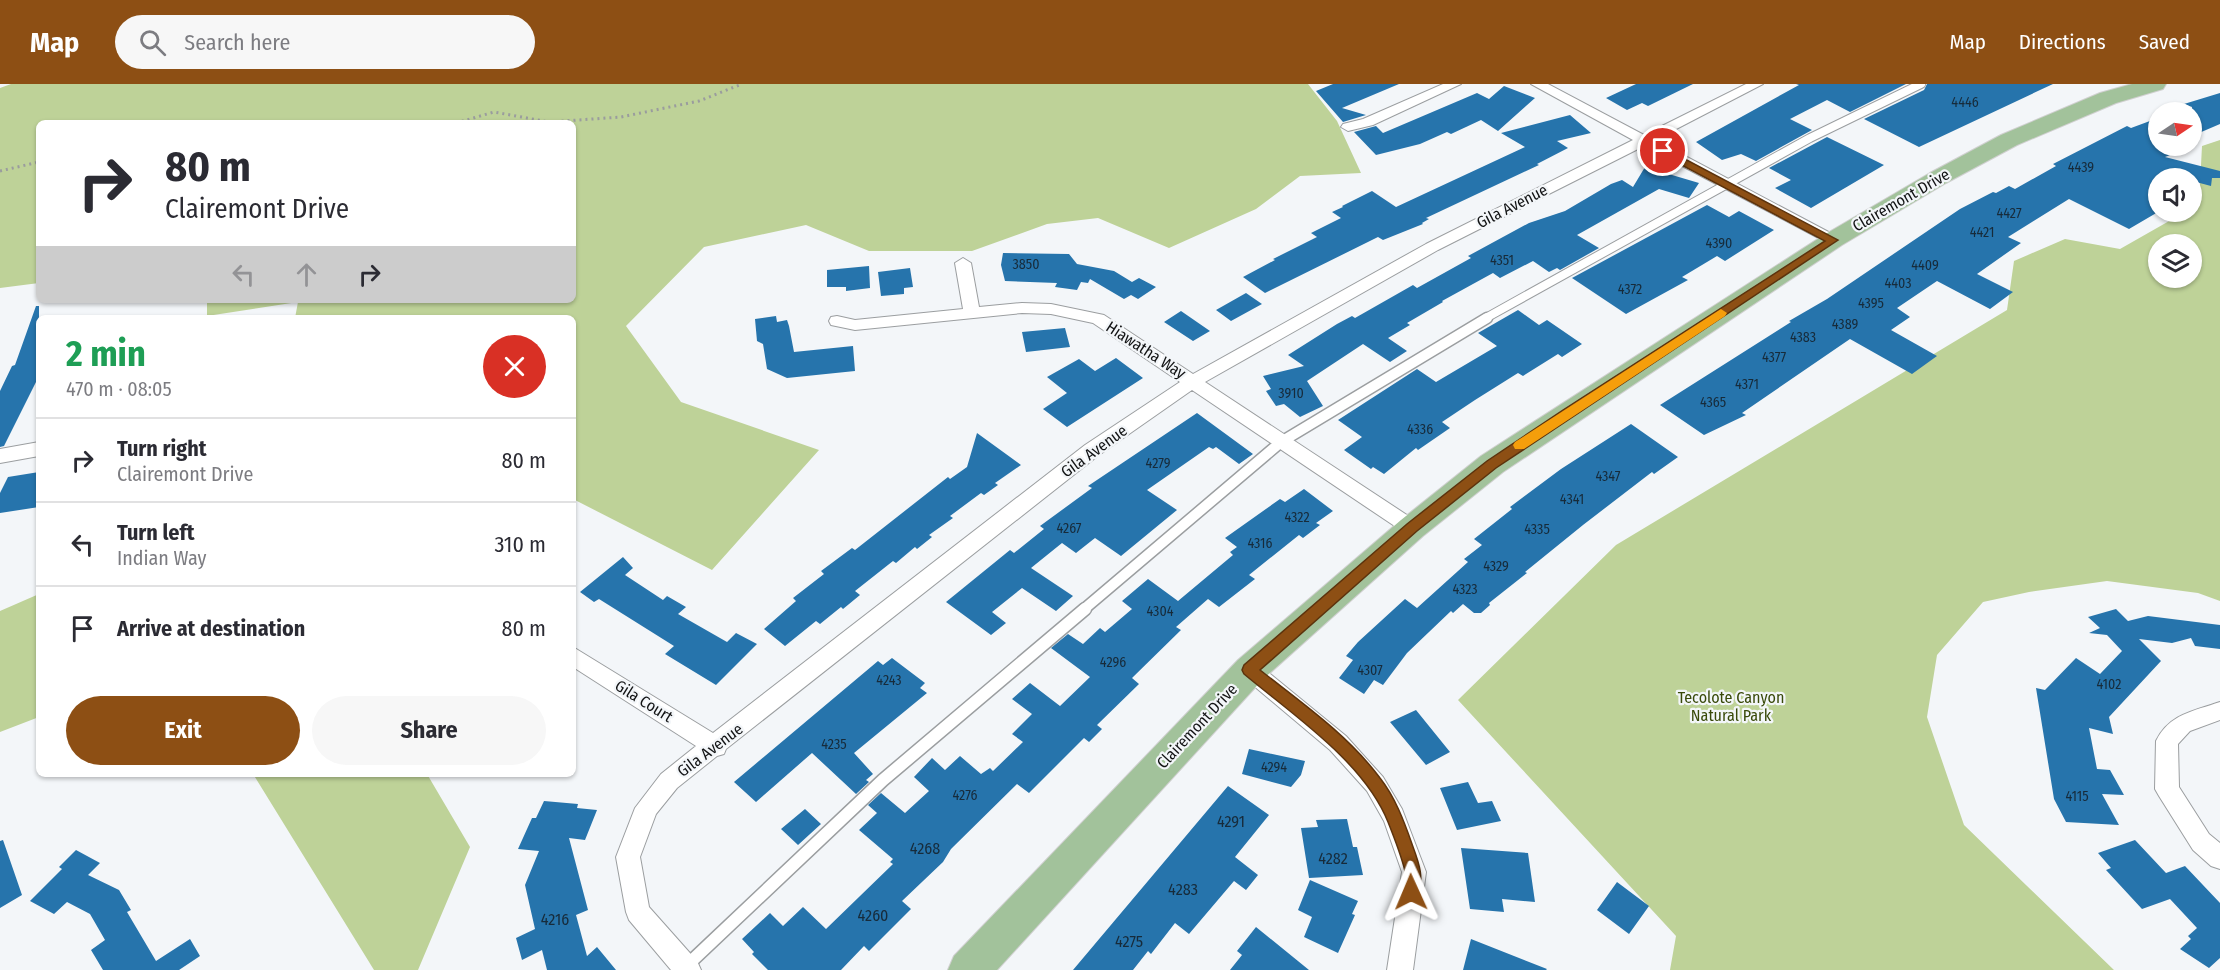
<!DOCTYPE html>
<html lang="en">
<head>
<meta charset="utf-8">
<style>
	body { margin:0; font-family:"Fira Sans Condensed",sans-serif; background:#f7f7f7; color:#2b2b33; height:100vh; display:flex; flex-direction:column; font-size:22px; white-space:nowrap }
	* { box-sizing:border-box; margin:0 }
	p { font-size:20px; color:#7c7c81 }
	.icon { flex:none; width:33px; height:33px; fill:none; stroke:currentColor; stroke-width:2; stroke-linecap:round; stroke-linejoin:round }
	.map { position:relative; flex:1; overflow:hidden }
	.sheet { position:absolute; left:36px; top:231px; width:540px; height:462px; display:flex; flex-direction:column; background:#fff; border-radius:9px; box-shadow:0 2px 4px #0004 }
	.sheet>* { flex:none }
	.top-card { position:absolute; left:36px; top:36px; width:540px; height:183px; border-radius:9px; box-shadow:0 2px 4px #0004; background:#fff; color:#2b2b33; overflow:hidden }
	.needle { width:39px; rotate:77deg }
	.tools { position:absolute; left:2148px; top:18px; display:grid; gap:12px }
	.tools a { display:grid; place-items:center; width:54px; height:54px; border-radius:50%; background:#fff; box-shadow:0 2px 4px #0004; font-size:30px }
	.pin { position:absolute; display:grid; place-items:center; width:51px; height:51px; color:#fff; margin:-26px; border:3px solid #fff; border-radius:50%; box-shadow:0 2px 6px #0007 }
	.me { position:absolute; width:66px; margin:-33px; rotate:359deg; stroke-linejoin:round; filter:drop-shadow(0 0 4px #0008) }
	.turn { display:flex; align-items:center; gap:21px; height:126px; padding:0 30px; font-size:27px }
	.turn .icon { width:78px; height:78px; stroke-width:2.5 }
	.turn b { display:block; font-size:42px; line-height:51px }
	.lanes { display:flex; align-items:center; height:57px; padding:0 30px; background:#0003; justify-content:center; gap:30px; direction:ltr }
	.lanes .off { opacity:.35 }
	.round { display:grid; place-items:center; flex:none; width:63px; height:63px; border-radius:32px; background:#f7f7f7 }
	.summary { display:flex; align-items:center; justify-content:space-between; height:102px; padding:0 30px }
	h1 { font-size:36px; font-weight:700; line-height:45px; color:#1e9e55 }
	.action { display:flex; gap:12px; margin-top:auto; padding:12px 30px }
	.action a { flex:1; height:69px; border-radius:36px; background:#8d4f14; color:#fff; font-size:24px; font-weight:700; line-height:69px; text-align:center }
	.action a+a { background:#f7f7f7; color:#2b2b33 }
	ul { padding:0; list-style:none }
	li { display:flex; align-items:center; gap:18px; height:84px; padding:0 30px; border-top:2px solid #e1e1e2 }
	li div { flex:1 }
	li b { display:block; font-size:22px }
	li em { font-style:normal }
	header { display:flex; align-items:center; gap:36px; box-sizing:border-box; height:84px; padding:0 30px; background:#8d4f14; color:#fff }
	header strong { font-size:28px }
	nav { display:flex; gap:33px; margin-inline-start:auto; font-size:21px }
	.search { width:420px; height:54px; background:#f7f7f7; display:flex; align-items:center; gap:15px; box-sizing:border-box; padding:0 21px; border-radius:33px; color:#7c7c81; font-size:22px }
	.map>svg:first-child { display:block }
</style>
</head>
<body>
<header>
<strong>Map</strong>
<div class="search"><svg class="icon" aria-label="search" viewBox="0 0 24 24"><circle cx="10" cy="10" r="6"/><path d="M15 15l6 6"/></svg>Search here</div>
<nav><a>Map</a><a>Directions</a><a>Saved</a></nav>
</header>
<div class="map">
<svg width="2220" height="886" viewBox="0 0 2220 886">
	<rect width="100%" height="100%" fill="#f3f6f9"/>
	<path fill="#bed298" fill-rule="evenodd" d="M 11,0 L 1308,0 L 1337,37 L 1361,89 L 1300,92 L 1256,125 L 1169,164 L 1098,134 L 1047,140 L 972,167 L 869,167 L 806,141 L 704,163 L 626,242 L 681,318 L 819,366 L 712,486 L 573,415 L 573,234 L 295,234 L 298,218 L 207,232 L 207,216 L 573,216 L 573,39 L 39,39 L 39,199 L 0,204 L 0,4 Z
		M 2220,56 L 2220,517 L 2198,509 L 2107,497 L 2029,508 L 1983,518 L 1937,571 L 1927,633 L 1964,741 L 2114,886 L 1670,886 L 1676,852 L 1458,616 L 1616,461 L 2007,226 L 2014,177 L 2065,155 L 2120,165 L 2185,128 L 2192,128 L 2192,124 L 2199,119 L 2202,62 ZM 2158,160 L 2192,160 L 2192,194 L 2158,194 Z
		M 39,510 L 39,633 L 0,648 L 0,527 Z
		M 253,690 L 427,690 L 470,763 L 418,886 L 374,886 Z"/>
	<path fill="#2674ac" d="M 1333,0 L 1399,0 L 1342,24 L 1366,31 L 1343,38 L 1316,7 Z
		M 1636,0 L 1693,0 L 1648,22 L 1642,19 L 1627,26 L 1606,14 Z
		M 1796,0 L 1906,0 L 1850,28 L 1827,16 L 1790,35 L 1812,46 L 1756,77 L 1741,70 L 1722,76 L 1696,58 L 1799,1 Z
		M 1927,0 L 2053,0 L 1919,63 L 1864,35 L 1924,6 Z
		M 1504,2 L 1535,14 L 1498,47 L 1481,36 L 1451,50 L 1447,48 L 1420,60 L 1376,71 L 1354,48 L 1376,42 L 1383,49 L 1477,9 L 1489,15 Z
		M 2220,9 L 2220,40 L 2192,52 L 2192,23 L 2184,20 Z
		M 1570,31 L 1591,49 L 1557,57 L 1568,64 L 1537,80 L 1539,81 L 1426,134 L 1429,135 L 1422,139 L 1423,140 L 1383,156 L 1378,153 L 1265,209 L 1243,193 L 1275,176 L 1273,175 L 1317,153 L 1311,149 L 1341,134 L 1332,128 L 1343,123 L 1342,122 L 1372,107 L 1396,123 L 1525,63 L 1501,49 Z
		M 2158,34 L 2158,62 L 2191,63 L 2165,73 L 2220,87 L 2220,94 L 2212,94 L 2211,102 L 2196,98 L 2195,94 L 2158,94 L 2158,128 L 2129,145 L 2069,115 L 2008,153 L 2021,159 L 1977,190 L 2013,208 L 1990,225 L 1937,197 L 1897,224 L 1910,233 L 1891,246 L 1937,272 L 1912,290 L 1850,255 L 1742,329 L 1746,331 L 1704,351 L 1660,321 L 1791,238 L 1789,237 L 1827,215 L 1960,125 L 1993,108 L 1996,109 L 2009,102 L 2015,105 L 2056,82 L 2053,80 L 2127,42 L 2131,44 Z
		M 1827,53 L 1884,81 L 1811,124 L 1775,104 L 1791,96 L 1769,84 Z
		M 1645,83 L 1699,99 L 1689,114 L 1659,105 L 1577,151 L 1599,164 L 1560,186 L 1557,184 L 1549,188 L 1533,177 L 1500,194 L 1493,189 L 1442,217 L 1443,218 L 1407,239 L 1410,241 L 1388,254 L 1407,267 L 1390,278 L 1363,260 L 1307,297 L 1323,322 L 1300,333 L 1284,320 L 1276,322 L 1266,307 L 1271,305 L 1263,292 L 1304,282 L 1288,271 L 1337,240 L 1352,232 L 1355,234 L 1413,201 L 1417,204 L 1471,174 L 1468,172 L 1529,139 L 1565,127 L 1611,100 L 1622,96 L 1633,103 Z
		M 1707,121 L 1729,133 L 1739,127 L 1774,146 L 1725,177 L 1717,172 L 1682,193 L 1688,196 L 1626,230 L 1572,194 Z
		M 1003,169 L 1069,170 L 1077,180 L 1114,187 L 1132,198 L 1139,194 L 1156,203 L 1138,215 L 1131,211 L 1124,215 L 1090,195 L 1088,199 L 1081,198 L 1077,206 L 1055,203 L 1057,199 L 1005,197 L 1001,181 Z
		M 869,182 L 870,204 L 846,207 L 846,203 L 827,203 L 827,186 Z
		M 910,184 L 913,203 L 904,204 L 904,210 L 881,212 L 878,188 Z
		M 1246,209 L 1262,220 L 1231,237 L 1216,226 Z
		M 36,222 L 39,222 L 39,292 L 4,362 L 0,363 L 0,307 L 12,282 L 15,281 Z
		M 1518,226 L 1539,241 L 1547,236 L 1582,260 L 1562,273 L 1558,270 L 1523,292 L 1518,289 L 1475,316 L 1442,338 L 1450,344 L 1418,366 L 1416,364 L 1384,390 L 1373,383 L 1371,385 L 1344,366 L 1362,353 L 1338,336 L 1417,285 L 1436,298 L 1497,262 L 1478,249 Z
		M 1181,227 L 1210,247 L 1193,257 L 1164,238 Z
		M 776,232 L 777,238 L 787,236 L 789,242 L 794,268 L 853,262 L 855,287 L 787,294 L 767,285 L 763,260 L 757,257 L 755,235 Z
		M 1065,244 L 1070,263 L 1026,268 L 1022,248 Z
		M 1116,274 L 1143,294 L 1067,343 L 1043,325 L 1067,309 L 1047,293 L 1079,275 L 1095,287 Z
		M 1197,329 L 1253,370 L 1239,380 L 1216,363 L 1213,365 L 1209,363 L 1147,406 L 1177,426 L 1121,472 L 1095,454 L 1076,469 L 1062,459 L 1031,484 L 1073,512 L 1056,527 L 1022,504 L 992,528 L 1006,539 L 991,551 L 946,518 L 1010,466 L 1014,469 L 1044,445 L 1040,442 L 1092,404 L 1088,402 Z
		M 1631,340 L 1678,373 L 1654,390 L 1652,388 L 1583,441 L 1525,488 L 1527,489 L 1489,519 L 1490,521 L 1481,529 L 1474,529 L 1463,520 L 1453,529 L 1451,527 L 1407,569 L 1383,601 L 1374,596 L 1364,610 L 1339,594 L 1353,576 L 1346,572 L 1358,558 L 1405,515 L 1417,524 L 1468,478 L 1464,475 L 1482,461 L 1474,455 L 1512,425 L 1510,423 L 1561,385 Z
		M 977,349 L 1021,381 L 995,399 L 998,401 L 984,411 L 981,409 L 950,432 L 953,434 L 929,451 L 932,453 L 917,465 L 915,463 L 896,479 L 893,477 L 855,507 L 860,511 L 843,525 L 841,523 L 820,540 L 816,537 L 785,562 L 764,545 L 796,517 L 793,514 L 824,490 L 821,487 L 852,464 L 855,466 L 948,393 L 950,395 L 967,383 Z
		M 39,388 L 39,423 L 0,429 L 0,409 L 8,393 Z
		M 1304,405 L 1333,427 L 1316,439 L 1320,441 L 1303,454 L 1299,451 L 1249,491 L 1255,495 L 1219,523 L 1208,515 L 1176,543 L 1181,546 L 1132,594 L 1139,600 L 1097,641 L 1102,645 L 1089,658 L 1084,654 L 1029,709 L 1017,700 L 951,765 L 943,778 L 902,817 L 911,825 L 869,867 L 864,862 L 841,886 L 768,886 L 752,870 L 754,868 L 742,855 L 770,829 L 783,842 L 803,823 L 826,845 L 893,780 L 890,778 L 893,775 L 859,746 L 877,729 L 868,721 L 881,709 L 905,729 L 929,707 L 914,693 L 932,674 L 945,686 L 960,672 L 981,690 L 990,684 L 993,687 L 1023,658 L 1012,650 L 1032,630 L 1012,615 L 1030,599 L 1060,622 L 1090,593 L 1051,564 L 1068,550 L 1083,560 L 1100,544 L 1105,548 L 1132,525 L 1122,517 L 1148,495 L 1178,517 L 1233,471 L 1230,468 L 1237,463 L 1225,454 L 1280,415 L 1285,418 Z
		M 623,473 L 633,484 L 625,491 L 663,516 L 667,512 L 686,523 L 678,530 L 727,558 L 736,549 L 757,560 L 716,601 L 665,570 L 674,562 L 599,515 L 594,518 L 580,508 Z
		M 2116,525 L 2128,537 L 2148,532 L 2220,541 L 2220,565 L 2195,562 L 2191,554 L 2172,559 L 2139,555 L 2161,577 L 2109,633 L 2113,650 L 2089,644 L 2097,685 L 2110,686 L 2124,711 L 2102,710 L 2119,741 L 2066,738 L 2054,715 L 2036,604 L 2045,606 L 2076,574 L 2100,590 L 2122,567 L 2107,551 L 2089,549 L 2100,544 L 2088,533 Z
		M 892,574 L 925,599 L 920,604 L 927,609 L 854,669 L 873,690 L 866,696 L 869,698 L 856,710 L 812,669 L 756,718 L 734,698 L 878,577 L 883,581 Z
		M 1416,626 L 1450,668 L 1426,681 L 1390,638 Z
		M 1249,665 L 1305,677 L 1301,691 L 1291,703 L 1242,690 Z
		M 1468,698 L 1478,719 L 1492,717 L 1501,737 L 1457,746 L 1440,704 Z
		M 1228,702 L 1269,731 L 1235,773 L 1258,791 L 1246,806 L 1234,797 L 1189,850 L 1175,839 L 1151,870 L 1148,867 L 1133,886 L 1073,886 Z
		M 544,717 L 578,720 L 577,724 L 597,726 L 585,756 L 569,754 L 588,826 L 576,831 L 587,872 L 597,863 L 616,886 L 547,886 L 542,866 L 522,876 L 516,854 L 535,845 L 525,801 L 539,767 L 518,765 L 532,734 L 536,734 Z
		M 805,725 L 821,740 L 798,761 L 781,745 Z
		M 1347,735 L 1353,763 L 1357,763 L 1363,791 L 1309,794 L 1301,744 L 1318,743 L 1316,736 Z
		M 3,756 L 22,811 L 0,824 L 0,757 Z
		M 2135,756 L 2166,789 L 2185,782 L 2220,819 L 2220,874 L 2209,884 L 2180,865 L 2191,855 L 2188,852 L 2197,844 L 2170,815 L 2142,825 L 2106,786 L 2111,784 L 2098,769 Z
		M 1461,764 L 1528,769 L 1535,818 L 1502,815 L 1504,828 L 1470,825 Z
		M 76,766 L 100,779 L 88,791 L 119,806 L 131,826 L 127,828 L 156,877 L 190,855 L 200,872 L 179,886 L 103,886 L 91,866 L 105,856 L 90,830 L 67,818 L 54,830 L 30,817 L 62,785 L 59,783 Z
		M 1310,796 L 1358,817 L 1352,830 L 1355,831 L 1338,869 L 1304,853 L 1312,833 L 1298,826 Z
		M 1617,798 L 1649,822 L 1629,850 L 1597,826 Z
		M 1256,843 L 1309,886 L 1230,886 L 1242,871 L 1237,867 Z
		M 1471,855 L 1547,885 L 1546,886 L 1463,886 Z"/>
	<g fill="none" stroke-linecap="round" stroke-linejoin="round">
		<g stroke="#9b9ea0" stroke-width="10">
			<path id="lane-far2" d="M 1484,235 L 1810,54 L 1921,0"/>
		</g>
		<g stroke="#9b9ea0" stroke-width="13">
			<path id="lane-far1" d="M 1083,526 L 1281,358 L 1487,234"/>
		</g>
		<g stroke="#9b9ea0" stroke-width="15">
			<path id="lane" d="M 682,886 L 883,696 L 1085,525"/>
		</g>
		<g stroke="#9b9ea0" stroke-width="2">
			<path id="street" d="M 1443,0 L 1461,0 L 1373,41 L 1348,47 L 1341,43 L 1343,40 L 1363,35 Z
				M 1531,0 L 1548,0 L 1644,51 L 1746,0 L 1763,0 L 1655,56 L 1838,153 L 1841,156 L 1833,161 L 1828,159 L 1644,62 L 1438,166 L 1205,298 L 1419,439 L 1422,444 L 1419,449 L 1412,451 L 1405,449 L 1192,306 L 1099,371 L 726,665 L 724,670 L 717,672 L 677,704 L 656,730 L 640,773 L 649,823 L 697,877 L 701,886 L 671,886 L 629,836 L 626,828 L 616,773 L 635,724 L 661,690 L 696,662 L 573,583 L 573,563 L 713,649 L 1085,361 L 1180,298 L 1093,239 L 1051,230 L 1022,229 L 855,246 L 831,241 L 829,237 L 831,233 L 837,232 L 855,236 L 963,225 L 955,179 L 963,174 L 971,179 L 979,223 L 1022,219 L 1051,220 L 1104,231 L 1193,290 L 1426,160 L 1633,56 Z
				M 39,358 L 39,372 L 0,379 L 0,365 Z
				M 1250,577 L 1258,580 L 1346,652 L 1383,693 L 1402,725 L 1426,788 L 1413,886 L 1387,886 L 1402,788 L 1384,737 L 1367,707 L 1330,666 L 1242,592 L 1239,586 L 1242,580 Z
				M 2220,618 L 2220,636 L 2190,647 L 2178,660 L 2179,703 L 2209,750 L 2220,759 L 2220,785 L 2211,782 L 2193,766 L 2159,712 L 2155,705 L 2156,657 C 2169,630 2194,627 2220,618 Z"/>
		</g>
		<g stroke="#d0d0d0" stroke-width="2">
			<path id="primary" d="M 2132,0 L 2166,0 L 2163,5 L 2116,19 L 2017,61 L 1946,99 L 1842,161 L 1503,388 L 1423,452 L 1262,596 L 997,886 L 948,886 L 954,872 L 1238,576 L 1401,436 L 1481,372 L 1824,151 L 1930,89 L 2001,51 L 2100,9 Z"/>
		</g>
		<path stroke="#9a9c9e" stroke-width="3" stroke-dasharray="2 4" stroke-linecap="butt" d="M 456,39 L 494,28 L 549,38 L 621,33 L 699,17 L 742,0
			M 0,87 L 39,78"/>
		<use href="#lane-far2" stroke="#fff" stroke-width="8"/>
		<use href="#lane-far1" stroke="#fff" stroke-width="10"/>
		<use href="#lane" stroke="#fff" stroke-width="12"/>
		<use href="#street" fill="#fff" fill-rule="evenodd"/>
		<use href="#primary" fill="#a2c29b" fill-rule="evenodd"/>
	</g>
	<path fill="#8d4f14" stroke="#5c330d" stroke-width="1.5" d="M 1659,65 L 1666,65 L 1838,156 L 1496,384 L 1417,447 L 1260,586 C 1302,619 1348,651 1380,694 C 1395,713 1404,737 1412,760 C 1419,779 1425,794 1417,814 L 1411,816 L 1405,814 C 1401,804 1406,796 1405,787 C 1401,771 1394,753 1388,738 C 1364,678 1293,631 1244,590 L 1242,586 L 1244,581 L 1407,440 L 1487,377 L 1563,326 L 1825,157 L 1659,69 Z"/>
	<path fill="#f59e0b" d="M 1721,225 L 1727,229 L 1725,232 L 1524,365 L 1515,365 L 1513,361 L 1515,358 Z"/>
	<g text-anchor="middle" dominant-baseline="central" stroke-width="4.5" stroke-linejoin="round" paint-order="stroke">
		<g font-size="14" fill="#172b3a">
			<text x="1965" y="18">4446</text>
			<text x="2081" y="83">4439</text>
			<text x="2009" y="129">4427</text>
			<text x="1982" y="148">4421</text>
			<text x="1719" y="159">4390</text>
			<text x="1502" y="176">4351</text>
			<text x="1026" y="180">3850</text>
			<text x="1925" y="181">4409</text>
			<text x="1898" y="199">4403</text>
			<text x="1630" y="205">4372</text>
			<text x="1871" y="219">4395</text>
			<text x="1845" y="240">4389</text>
			<text x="1803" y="253">4383</text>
			<text x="1774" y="273">4377</text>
			<text x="1747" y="300">4371</text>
			<text x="1291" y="309">3910</text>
			<text x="1713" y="318">4365</text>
			<text x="1420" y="345">4336</text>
			<text x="1158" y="379">4279</text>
			<text x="1608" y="392">4347</text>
			<text x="1572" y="415">4341</text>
			<text x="1297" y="433">4322</text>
			<text x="1069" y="444">4267</text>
			<text x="1537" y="445">4335</text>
			<text x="1260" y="459">4316</text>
			<text x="1496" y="482">4329</text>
			<text x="1465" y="505">4323</text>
			<text x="1160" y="527">4304</text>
			<text x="1113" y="578">4296</text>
			<text x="1370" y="586">4307</text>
			<text x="889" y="596">4243</text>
			<text x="2109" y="600">4102</text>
			<text x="834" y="660">4235</text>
			<text x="1274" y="683">4294</text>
			<text x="965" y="711">4276</text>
			<text x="2077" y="712">4115</text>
		</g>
		<g font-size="16" fill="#121314" stroke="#f3f6f9">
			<text transform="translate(1901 116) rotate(-30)">Clairemont Drive</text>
			<text transform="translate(1512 122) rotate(-27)">Gila Avenue</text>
			<text transform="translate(1146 266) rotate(33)">Hiawatha Way</text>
			<text transform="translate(1094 367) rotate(-36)">Gila Avenue</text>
			<text transform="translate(644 617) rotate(32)">Gila Court</text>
			<text transform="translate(1197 642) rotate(-47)">Clairemont Drive</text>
			<text transform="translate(710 666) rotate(-37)">Gila Avenue</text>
		</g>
		<g font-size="16" fill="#394a0a" stroke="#f3f6f9">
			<text x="1731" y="613">Tecolote Canyon<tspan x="1731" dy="18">Natural Park</tspan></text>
		</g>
		<g font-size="16" fill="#172b3a">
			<text x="1231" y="737">4291</text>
			<text x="925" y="764">4268</text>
			<text x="1333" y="774">4282</text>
			<text x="1183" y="805">4283</text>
			<text x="873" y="831">4260</text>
			<text x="555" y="835">4216</text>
			<text x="1129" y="857">4275</text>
		</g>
	</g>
</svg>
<div class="tools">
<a><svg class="needle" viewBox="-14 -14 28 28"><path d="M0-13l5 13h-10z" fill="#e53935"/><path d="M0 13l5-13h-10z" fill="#7c7c81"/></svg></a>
<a><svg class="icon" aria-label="sound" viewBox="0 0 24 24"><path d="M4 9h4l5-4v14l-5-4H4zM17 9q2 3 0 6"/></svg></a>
<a><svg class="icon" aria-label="layers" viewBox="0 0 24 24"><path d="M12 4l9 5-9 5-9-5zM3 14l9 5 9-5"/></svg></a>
</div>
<div class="pin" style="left:1663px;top:67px;background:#d93025"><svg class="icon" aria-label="arrive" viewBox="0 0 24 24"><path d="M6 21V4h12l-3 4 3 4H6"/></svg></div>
<svg class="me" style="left:1411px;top:808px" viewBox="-20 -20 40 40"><path d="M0-17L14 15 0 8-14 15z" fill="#8d4f14" stroke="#fff" stroke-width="4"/></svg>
<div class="top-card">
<div class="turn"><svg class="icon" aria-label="right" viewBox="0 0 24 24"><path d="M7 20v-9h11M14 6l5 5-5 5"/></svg><div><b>80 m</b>Clairemont Drive</div></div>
<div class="lanes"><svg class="icon off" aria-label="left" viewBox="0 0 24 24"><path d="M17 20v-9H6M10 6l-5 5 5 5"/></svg><svg class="icon off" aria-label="ahead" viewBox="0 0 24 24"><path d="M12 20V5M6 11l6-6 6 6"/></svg><svg class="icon" aria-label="right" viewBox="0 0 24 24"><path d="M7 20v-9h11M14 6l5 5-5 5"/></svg></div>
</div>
<section class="sheet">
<div class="summary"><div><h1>2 min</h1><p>470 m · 08:05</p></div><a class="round" style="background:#d93025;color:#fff"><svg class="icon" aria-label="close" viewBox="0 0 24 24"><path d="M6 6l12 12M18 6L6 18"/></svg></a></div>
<ul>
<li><svg class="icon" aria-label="right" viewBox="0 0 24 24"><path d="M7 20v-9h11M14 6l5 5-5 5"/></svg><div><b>Turn right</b><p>Clairemont Drive</p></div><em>80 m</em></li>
<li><svg class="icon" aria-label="left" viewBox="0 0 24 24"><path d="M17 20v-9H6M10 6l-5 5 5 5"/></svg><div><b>Turn left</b><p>Indian Way</p></div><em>310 m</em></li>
<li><svg class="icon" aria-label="arrive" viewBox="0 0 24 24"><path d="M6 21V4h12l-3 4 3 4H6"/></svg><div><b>Arrive at destination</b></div><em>80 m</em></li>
</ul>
<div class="action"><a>Exit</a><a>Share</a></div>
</section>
</div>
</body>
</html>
